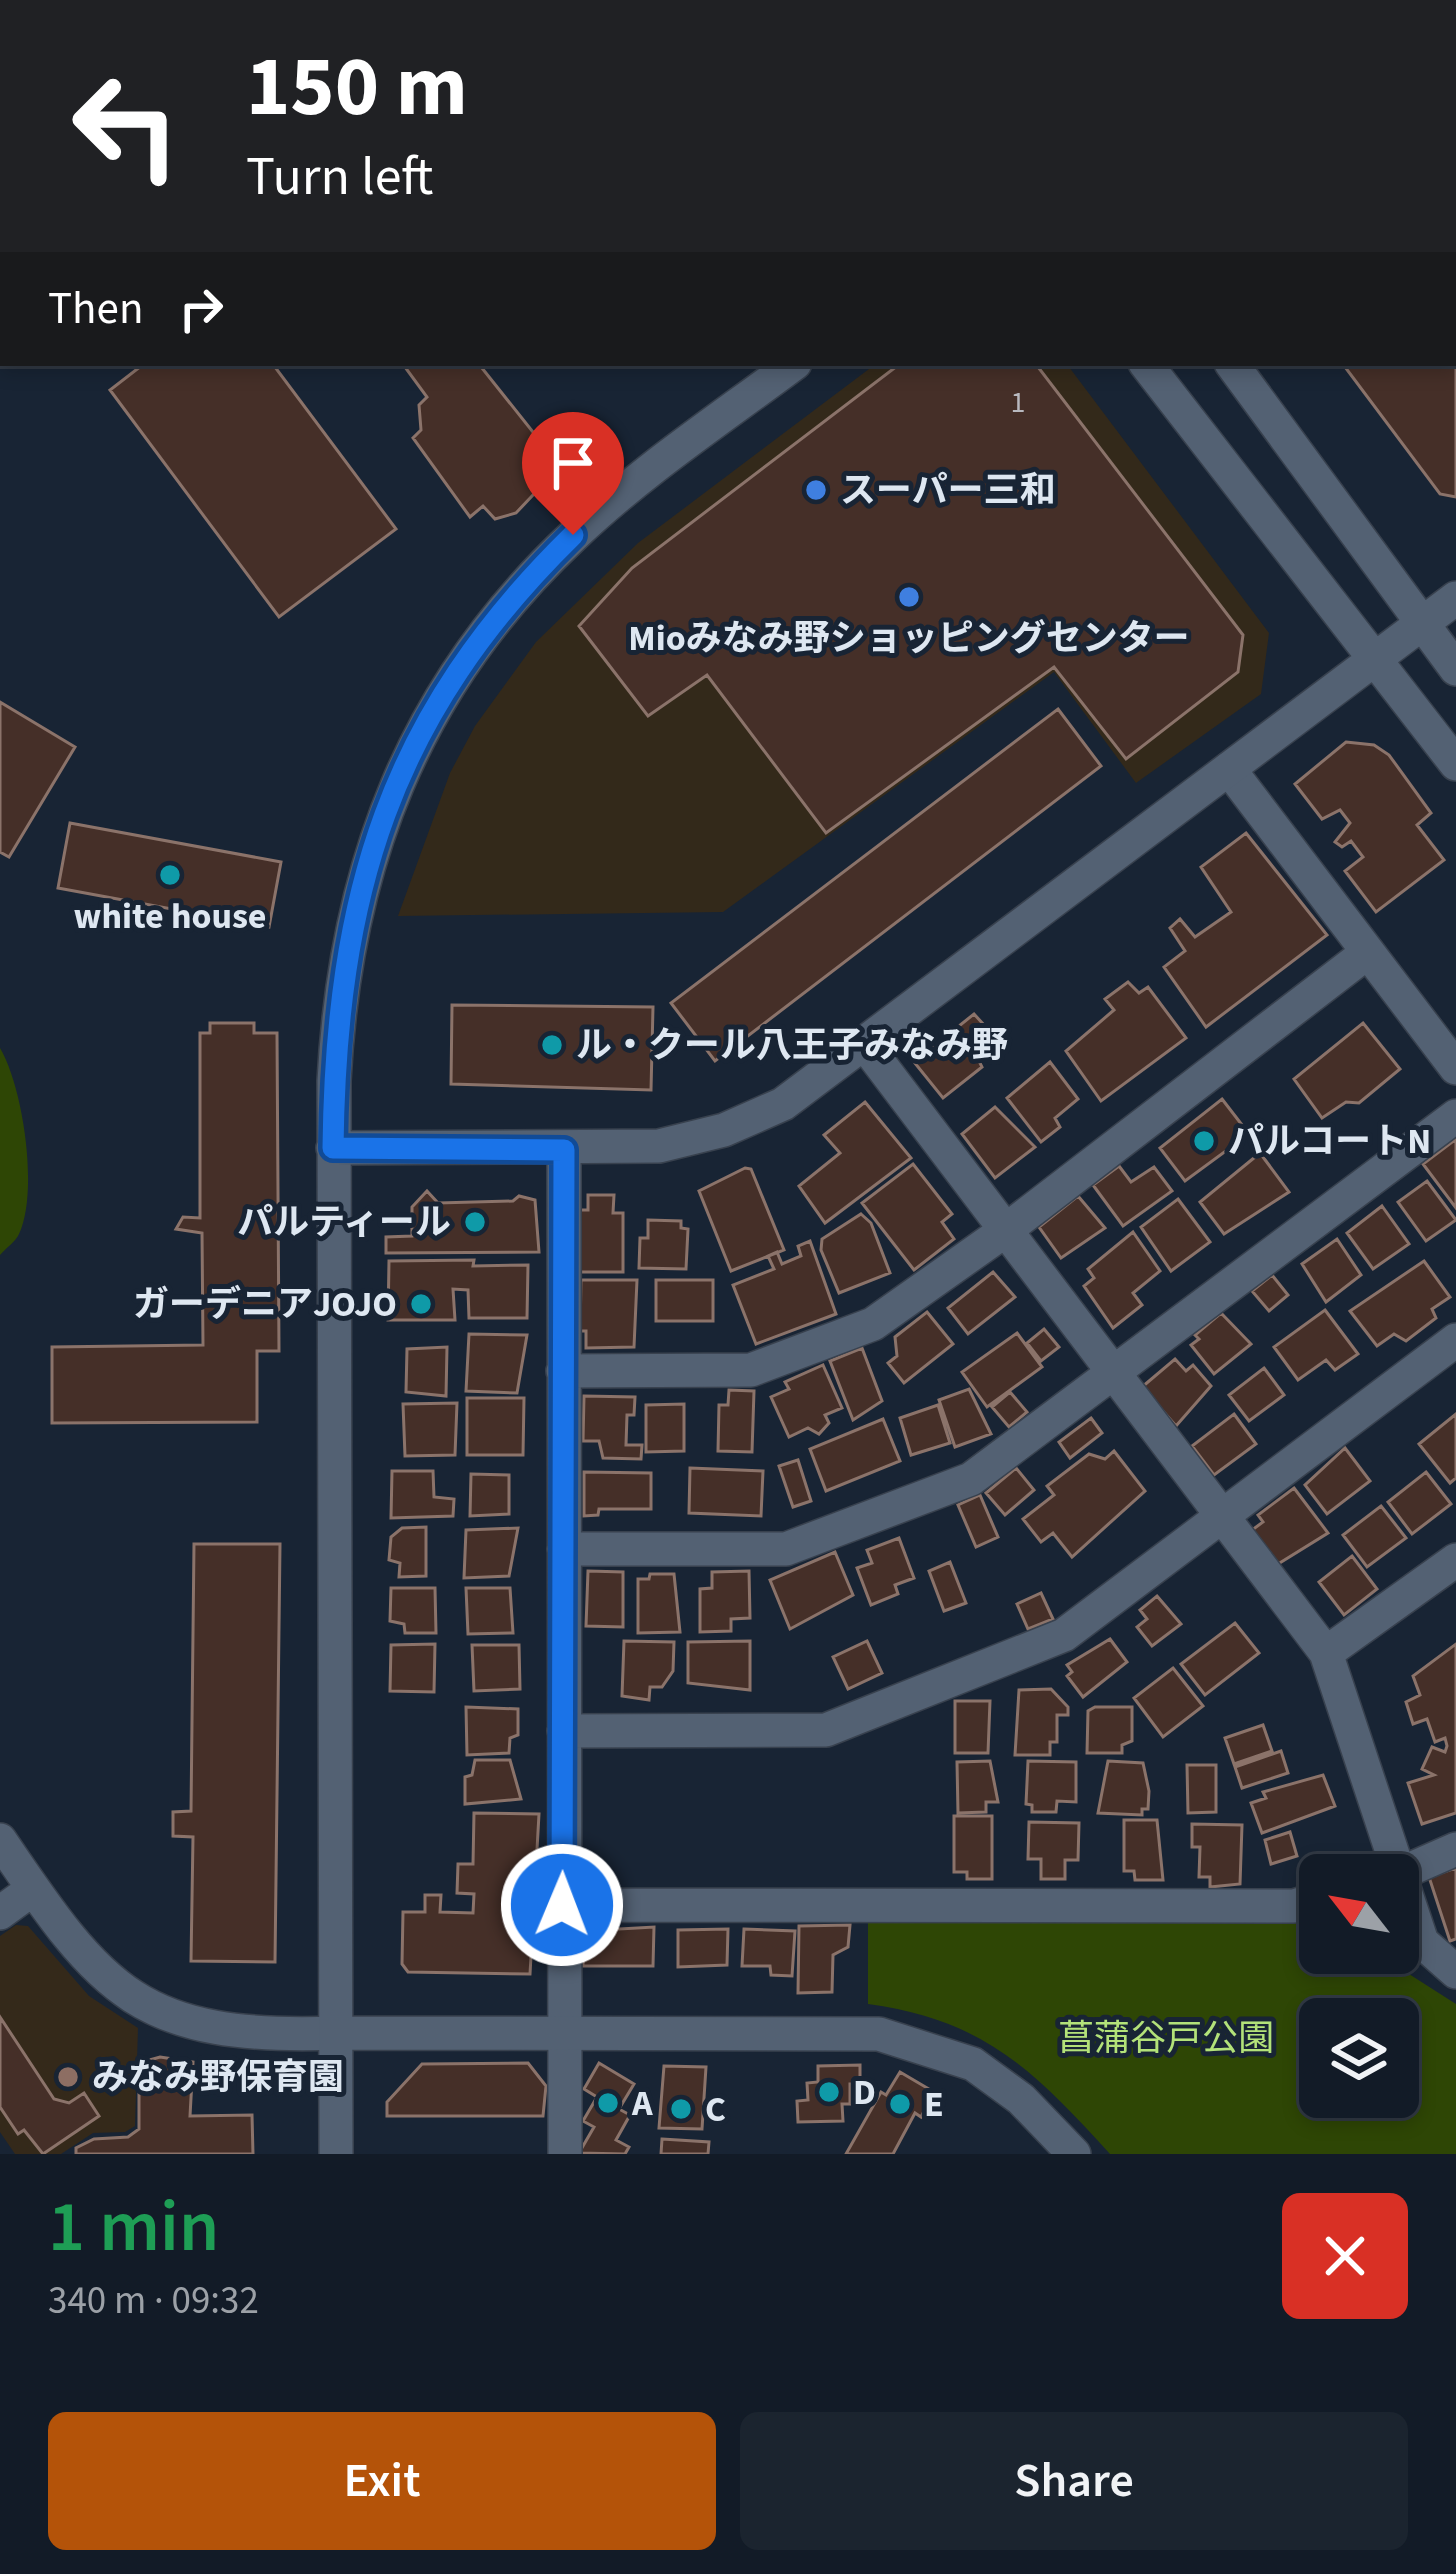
<!DOCTYPE html>
<html lang="en">
<head>
<meta charset="utf-8">
<style>
	body { margin:0; font-family:"Source Sans 3","Noto Sans JP",sans-serif; background:#1b242f; color:#f1f3f6; height:100vh; display:flex; flex-direction:column; font-size:45px; white-space:nowrap }
	* { box-sizing:border-box; margin:0 }
	p { font-size:39px; color:#9ca1a7 }
	.icon { flex:none; width:66px; height:66px; fill:none; stroke:currentColor; stroke-width:2; stroke-linecap:round; stroke-linejoin:round }
	.map { position:relative; height:2154px; overflow:hidden }
	.sheet { display:flex; flex-direction:column; background:#121b27; flex:1 }
	.sheet>* { flex:none }
	.hud { position:absolute; left:0px; top:0px; width:1458px; height:366px; box-shadow:0 6px 18px #0003,0 0 0 3px #313944; background:#202124; color:#fff; overflow:hidden }
	.needle { width:78px; rotate:301deg }
	.fabs { position:absolute; left:1299px; top:1854px; display:grid; gap:24px }
	.fabs a { display:grid; place-items:center; width:120px; height:120px; border-radius:18px; background:#121b27; box-shadow:0 6px 18px #0003,0 0 0 3px #313944; font-size:60px }
	.pin { position:absolute; display:grid; place-items:center; width:102px; height:102px; color:#fff; margin:-123px -51px; border-radius:50% 50% 50% 0; rotate:-45deg; box-shadow:0 0 12px #0007 }
	.pin .icon { rotate:45deg }
	.me { position:absolute; width:132px; margin:-66px; rotate:1deg; stroke-linejoin:round; filter:drop-shadow(0 0 9px #0008) }
	.turn { display:flex; align-items:center; gap:42px; height:252px; padding:0 48px; font-size:54px }
	.turn .icon { width:156px; height:156px; stroke-width:2.5 }
	.turn b { display:block; font-size:84px; line-height:102px }
	.then { display:flex; align-items:center; height:114px; padding:0 48px; background:#0003; gap:24px; font-size:45px }
	.round { display:grid; place-items:center; flex:none; width:126px; height:126px; border-radius:18px; background:#1b242f }
	.headline { display:flex; align-items:center; justify-content:space-between; height:204px; padding:0 48px }
	h1 { font-size:72px; font-weight:600; line-height:90px; color:#1e9e55 }
	.cta { display:flex; gap:24px; margin-top:auto; padding:24px 48px }
	.cta a { flex:1; height:138px; border-radius:18px; background:#b45309; color:#fff; font-size:48px; font-weight:600; line-height:138px; text-align:center }
	.cta a+a { background:#1b242f; color:#f1f3f6 }
	.map>svg:first-child { display:block }
</style>
</head>
<body>
<div class="map">
<svg width="1456" height="2154" viewBox="0 0 1456 2154">
	<rect width="100%" height="100%" fill="#182434"/>
	<path fill="#33291a" d="M 877,363 L 1066,363 L 1269,633 L 1261,694 L 1136,783 L 1054,672 L 723,912 L 398,916 L 450,773 L 475,726 L 536,642 L 638,543 Z"/>
	<path fill="#34291a" d="M 16,1925 L 28,1926 L 89,1996 L 138,2028 L 135,2126 L 125,2132 L 93,2133 L 61,2154 L 15,2154 L 0,2132 L 0,1936 Z"/>
	<path fill="#2e4605" fill-rule="evenodd" d="M 0,0 L 191,3 L 3,3 L 0,346 Z
		M 0,1048 C 23,1087 39,1191 19,1234 C 16,1241 5,1249 0,1255 Z
		M 1320,1912 L 1320,1953 L 1393,1953 L 1398,1967 L 1456,2004 L 1456,2154 L 1110,2154 C 1034,2071 985,2020 868,2004 L 868,1921 L 1288,1923 ZM 1320,2019 L 1398,2019 L 1398,2097 L 1320,2097 Z"/>
	<path fill="#452f28" stroke="#8b736a" stroke-width="3" d="M 384,0 L 567,0 L 569,3 L 380,3 Z
		M 1455,201 L 1456,203 L 1456,497 L 1440,494 L 1342,363 L 1455,363 Z
		M 145,363 L 272,363 L 396,529 L 279,617 L 110,390 Z
		M 402,363 L 478,363 L 552,456 L 548,479 L 516,513 L 495,519 L 483,506 L 470,517 L 413,438 L 421,430 L 419,405 L 427,397 Z
		M 901,363 L 1035,363 L 1243,635 L 1238,672 L 1126,759 L 1054,667 L 826,833 L 707,675 L 648,716 L 579,626 L 632,568 Z
		M 0,702 L 75,747 L 9,857 L 0,852 Z
		M 1058,709 L 1101,766 L 715,1061 L 671,1003 Z
		M 1346,742 L 1374,745 L 1389,755 L 1431,813 L 1417,825 L 1444,860 L 1376,912 L 1345,871 L 1363,857 L 1351,841 L 1342,847 L 1335,842 L 1350,823 L 1340,810 L 1322,819 L 1295,784 Z
		M 70,823 L 281,862 L 269,927 L 58,888 Z
		M 1246,833 L 1327,935 L 1206,1027 L 1164,967 L 1185,951 L 1170,928 L 1180,919 L 1195,937 L 1231,912 L 1201,867 Z
		M 1128,982 L 1139,993 L 1148,987 L 1186,1038 L 1101,1101 L 1066,1051 L 1114,1010 L 1105,999 Z
		M 452,1005 L 653,1007 L 651,1090 L 451,1084 Z
		M 974,1014 L 995,1037 L 976,1055 L 982,1067 L 943,1098 L 914,1062 Z
		M 210,1023 L 254,1023 L 254,1033 L 277,1033 L 279,1351 L 257,1351 L 257,1422 L 52,1423 L 52,1347 L 203,1345 L 202,1233 L 176,1229 L 183,1217 L 200,1218 L 200,1033 L 210,1033 Z
		M 1363,1023 L 1400,1069 L 1359,1103 L 1346,1102 L 1322,1118 L 1294,1079 Z
		M 1050,1062 L 1078,1099 L 1055,1118 L 1060,1127 L 1041,1142 L 1007,1098 Z
		M 1222,1099 L 1249,1134 L 1185,1181 L 1160,1148 Z
		M 865,1102 L 911,1158 L 825,1223 L 799,1186 L 840,1153 L 824,1135 Z
		M 995,1107 L 1035,1147 L 995,1178 L 962,1134 Z
		M 1456,1139 L 1456,1208 L 1423,1164 Z
		M 1260,1153 L 1289,1192 L 1224,1234 L 1200,1202 Z
		M 913,1164 L 952,1214 L 942,1222 L 954,1239 L 914,1270 L 862,1203 Z
		M 1119,1166 L 1131,1182 L 1154,1167 L 1172,1191 L 1123,1226 L 1093,1185 Z
		M 745,1168 L 751,1169 L 784,1250 L 731,1271 L 699,1191 Z
		M 1427,1181 L 1456,1220 L 1426,1241 L 1398,1202 Z
		M 427,1191 L 438,1203 L 513,1201 L 519,1196 L 535,1200 L 539,1252 L 386,1253 L 386,1237 L 412,1236 L 412,1207 Z
		M 588,1195 L 614,1195 L 613,1213 L 623,1213 L 623,1272 L 579,1272 L 579,1210 L 588,1210 Z
		M 1078,1196 L 1105,1228 L 1061,1258 L 1039,1227 Z
		M 1178,1199 L 1210,1242 L 1171,1271 L 1141,1227 Z
		M 1382,1206 L 1409,1244 L 1373,1269 L 1347,1233 Z
		M 861,1214 L 871,1223 L 890,1273 L 839,1293 L 821,1250 L 822,1239 Z
		M 648,1220 L 681,1221 L 681,1228 L 688,1229 L 686,1269 L 639,1268 L 640,1238 L 648,1238 Z
		M 1133,1232 L 1160,1271 L 1133,1293 L 1142,1305 L 1113,1328 L 1084,1286 L 1094,1278 L 1088,1269 Z
		M 1337,1239 L 1361,1275 L 1326,1302 L 1302,1264 Z
		M 810,1241 L 836,1314 L 756,1344 L 733,1285 L 774,1269 L 768,1256 L 777,1252 L 782,1264 L 801,1256 L 798,1246 Z
		M 474,1260 L 473,1266 L 528,1265 L 527,1318 L 469,1318 L 468,1290 L 453,1289 L 455,1320 L 388,1320 L 389,1261 Z
		M 1424,1261 L 1450,1297 L 1432,1309 L 1436,1318 L 1406,1341 L 1394,1334 L 1377,1346 L 1350,1311 Z
		M 993,1272 L 1015,1297 L 968,1334 L 948,1308 Z
		M 1272,1275 L 1288,1295 L 1269,1311 L 1252,1291 Z
		M 581,1280 L 637,1280 L 634,1347 L 586,1348 L 586,1331 L 580,1331 Z
		M 656,1280 L 713,1280 L 713,1321 L 656,1321 Z
		M 1325,1310 L 1358,1354 L 1335,1370 L 1326,1360 L 1298,1380 L 1274,1347 Z
		M 927,1312 L 953,1344 L 904,1383 L 888,1363 L 897,1356 L 895,1337 Z
		M 1221,1313 L 1251,1344 L 1214,1374 L 1191,1345 L 1199,1339 L 1195,1335 Z
		M 1044,1329 L 1059,1347 L 1041,1361 L 1027,1343 Z
		M 1017,1333 L 1042,1367 L 987,1407 L 962,1372 Z
		M 469,1334 L 527,1335 L 517,1393 L 466,1391 Z
		M 447,1347 L 446,1396 L 406,1392 L 407,1349 Z
		M 862,1348 L 882,1401 L 853,1420 L 830,1361 Z
		M 1175,1359 L 1186,1371 L 1193,1365 L 1211,1386 L 1176,1426 L 1142,1387 Z
		M 823,1365 L 842,1408 L 825,1415 L 829,1423 L 819,1434 L 808,1428 L 789,1437 L 771,1397 L 789,1389 L 785,1382 Z
		M 1264,1368 L 1284,1395 L 1249,1421 L 1229,1395 Z
		M 969,1389 L 991,1434 L 955,1447 L 939,1400 Z
		M 729,1390 L 754,1391 L 752,1452 L 718,1451 L 719,1405 L 728,1405 Z
		M 1010,1392 L 1027,1412 L 1009,1427 L 992,1407 Z
		M 584,1396 L 635,1397 L 634,1415 L 627,1415 L 626,1445 L 642,1445 L 641,1459 L 603,1458 L 599,1441 L 583,1441 Z
		M 467,1398 L 524,1398 L 523,1455 L 467,1455 Z
		M 457,1403 L 455,1455 L 405,1456 L 403,1404 Z
		M 684,1404 L 684,1451 L 646,1452 L 646,1405 Z
		M 938,1405 L 950,1443 L 911,1455 L 900,1418 Z
		M 1234,1414 L 1256,1444 L 1214,1475 L 1192,1446 Z
		M 1456,1414 L 1456,1478 L 1450,1483 L 1419,1444 Z
		M 1091,1418 L 1102,1433 L 1070,1458 L 1059,1442 Z
		M 883,1419 L 900,1461 L 826,1491 L 810,1449 Z
		M 1345,1448 L 1370,1481 L 1327,1514 L 1305,1485 Z
		M 1114,1451 L 1145,1491 L 1072,1557 L 1053,1533 L 1041,1542 L 1023,1519 L 1054,1495 L 1047,1486 L 1089,1454 L 1105,1459 Z
		M 798,1460 L 811,1501 L 793,1507 L 779,1466 Z
		M 690,1468 L 763,1471 L 761,1516 L 689,1513 Z
		M 1016,1468 L 1034,1490 L 1005,1515 L 986,1493 Z
		M 392,1471 L 433,1471 L 434,1497 L 454,1499 L 453,1516 L 391,1518 Z
		M 584,1472 L 651,1473 L 651,1509 L 599,1509 L 598,1515 L 584,1516 Z
		M 1426,1472 L 1451,1504 L 1412,1534 L 1388,1502 Z
		M 471,1474 L 509,1475 L 509,1514 L 470,1516 Z
		M 1294,1488 L 1328,1533 L 1278,1564 L 1252,1530 L 1263,1522 L 1258,1515 Z
		M 980,1495 L 998,1537 L 976,1547 L 958,1505 Z
		M 1381,1506 L 1406,1538 L 1367,1567 L 1343,1535 Z
		M 426,1527 L 426,1576 L 399,1577 L 400,1563 L 389,1560 L 391,1537 L 402,1528 Z
		M 518,1528 L 509,1576 L 464,1578 L 466,1530 Z
		M 899,1538 L 914,1578 L 895,1585 L 898,1594 L 871,1605 L 857,1568 L 872,1563 L 867,1550 Z
		M 194,1544 L 280,1544 L 275,1962 L 191,1961 L 193,1837 L 173,1836 L 173,1812 L 191,1811 Z
		M 835,1552 L 853,1595 L 790,1629 L 770,1580 Z
		M 1352,1556 L 1377,1589 L 1344,1615 L 1319,1582 Z
		M 950,1562 L 966,1603 L 944,1611 L 929,1571 Z
		M 588,1571 L 623,1572 L 623,1627 L 586,1626 Z
		M 749,1571 L 750,1618 L 731,1619 L 731,1631 L 700,1632 L 700,1589 L 712,1588 L 712,1572 Z
		M 650,1574 L 674,1574 L 680,1632 L 638,1633 L 638,1579 L 649,1579 Z
		M 391,1588 L 435,1588 L 436,1633 L 405,1633 L 404,1624 L 390,1621 Z
		M 466,1588 L 510,1588 L 513,1633 L 468,1634 Z
		M 1041,1593 L 1053,1619 L 1028,1629 L 1017,1604 Z
		M 1157,1596 L 1181,1624 L 1152,1646 L 1137,1627 L 1147,1619 L 1140,1610 Z
		M 1235,1623 L 1259,1653 L 1205,1695 L 1181,1664 Z
		M 1110,1639 L 1127,1662 L 1083,1697 L 1067,1676 L 1072,1672 L 1067,1665 Z
		M 624,1641 L 674,1642 L 673,1671 L 662,1687 L 650,1687 L 649,1700 L 622,1696 Z
		M 750,1641 L 750,1690 L 688,1683 L 688,1642 Z
		M 867,1641 L 882,1673 L 848,1689 L 833,1657 Z
		M 435,1644 L 434,1692 L 390,1691 L 391,1645 Z
		M 1456,1644 L 1456,1813 L 1422,1824 L 1408,1783 L 1434,1775 L 1422,1769 L 1432,1747 L 1445,1752 L 1447,1746 L 1445,1738 L 1435,1742 L 1427,1719 L 1413,1724 L 1406,1702 L 1420,1695 L 1413,1676 Z
		M 472,1645 L 519,1645 L 520,1689 L 474,1691 Z
		M 1173,1668 L 1203,1706 L 1163,1737 L 1134,1698 Z
		M 1051,1689 L 1068,1707 L 1068,1715 L 1057,1715 L 1057,1742 L 1050,1742 L 1050,1755 L 1015,1755 L 1019,1690 Z
		M 955,1701 L 990,1701 L 988,1753 L 955,1753 Z
		M 466,1707 L 518,1709 L 518,1735 L 510,1738 L 509,1753 L 467,1755 Z
		M 1095,1707 L 1132,1707 L 1132,1741 L 1122,1745 L 1122,1753 L 1087,1753 L 1088,1711 Z
		M 1263,1725 L 1272,1751 L 1234,1764 L 1225,1738 Z
		M 1281,1751 L 1288,1773 L 1242,1788 L 1235,1767 Z
		M 475,1760 L 510,1760 L 521,1799 L 465,1804 L 465,1777 L 472,1775 Z
		M 990,1761 L 998,1802 L 986,1802 L 986,1812 L 958,1813 L 957,1762 Z
		M 1028,1761 L 1076,1762 L 1076,1802 L 1057,1801 L 1056,1812 L 1032,1812 L 1032,1805 L 1026,1804 Z
		M 1108,1761 L 1143,1763 L 1149,1791 L 1148,1809 L 1142,1809 L 1142,1815 L 1098,1813 Z
		M 1187,1765 L 1216,1765 L 1216,1812 L 1188,1813 Z
		M 1323,1775 L 1335,1806 L 1262,1833 L 1251,1803 L 1266,1798 L 1263,1792 Z
		M 474,1813 L 539,1814 L 530,1974 L 408,1972 L 402,1964 L 403,1912 L 425,1912 L 425,1895 L 441,1895 L 440,1912 L 473,1913 L 474,1894 L 457,1893 L 458,1864 L 473,1864 Z
		M 954,1816 L 992,1816 L 992,1879 L 967,1879 L 967,1872 L 954,1872 Z
		M 1124,1820 L 1157,1820 L 1163,1880 L 1135,1880 L 1134,1871 L 1124,1871 Z
		M 1029,1822 L 1079,1823 L 1078,1860 L 1065,1860 L 1065,1879 L 1041,1879 L 1041,1859 L 1028,1859 Z
		M 1192,1824 L 1242,1825 L 1240,1884 L 1210,1887 L 1210,1877 L 1199,1877 L 1200,1847 L 1192,1847 Z
		M 1290,1832 L 1297,1856 L 1271,1864 L 1265,1840 Z
		M 1456,1868 L 1456,1939 L 1450,1941 L 1429,1877 Z
		M 850,1925 L 848,1947 L 833,1955 L 832,1992 L 798,1993 L 799,1926 Z
		M 654,1927 L 653,1966 L 583,1966 L 584,1931 Z
		M 728,1929 L 727,1965 L 678,1967 L 678,1930 Z
		M 744,1929 L 795,1931 L 792,1976 L 771,1975 L 770,1966 L 742,1966 Z
		M 0,2017 L 54,2099 L 69,2103 L 84,2093 L 99,2116 L 43,2154 L 24,2130 L 18,2134 L 0,2107 Z
		M 160,2057 L 193,2062 L 190,2116 L 252,2115 L 253,2154 L 76,2154 L 76,2148 L 94,2139 L 128,2137 L 139,2129 L 139,2063 Z
		M 528,2063 L 546,2086 L 543,2116 L 387,2116 L 387,2102 L 422,2064 Z
		M 599,2063 L 634,2084 L 619,2109 L 630,2115 L 616,2140 L 629,2147 L 625,2154 L 579,2153 L 594,2127 L 583,2121 L 597,2097 L 584,2089 Z
		M 860,2065 L 860,2084 L 850,2084 L 850,2104 L 842,2104 L 843,2121 L 798,2122 L 797,2101 L 808,2100 L 807,2083 L 818,2082 L 818,2066 Z
		M 664,2066 L 706,2067 L 702,2129 L 659,2128 Z
		M 900,2072 L 934,2092 L 921,2117 L 915,2113 L 893,2154 L 846,2154 L 881,2092 L 886,2095 Z
		M 662,2139 L 709,2142 L 708,2154 L 661,2154 Z"/>
	<g fill="none" stroke-linecap="round" stroke-linejoin="round">
		<g stroke="#38414e" stroke-width="20">
			<path id="service" d="M 1381,0 L 1384,3
				M 1275,3 L 1279,0
				M 1455,84 L 1456,86"/>
		</g>
		<g stroke="#38414e" stroke-width="27">
			<path id="pedestrian" d="M 1124,3 L 1128,0
				M 1183,3 L 1187,0"/>
		</g>
		<g stroke="#38414e" stroke-width="36">
			<path id="minor" d="M 1229,769 L 1456,1068
				M 864,1043 L 1326,1653 L 1422,1942 L 1456,1972
				M 564,1150 L 565,2154
				M 563,1371 L 751,1370 L 873,1324 L 1006,1230 L 1368,952
				M 564,1549 L 786,1549 L 971,1479 L 1456,1116
				M 1326,1653 L 1456,1560
				M 564,1731 L 826,1730 L 1064,1635 L 1456,1340
				M 0,1840 C 103,1993 140,2040 336,2033
				M 1397,1875 L 1456,1849
				M 562,1905 L 1294,1906 L 1320,1898
				M 0,1913 L 33,1889"/>
		</g>
		<g stroke="#38414e" stroke-width="36">
			<path id="tertiary" d="M 869,0 L 872,3
				M 963,0 L 966,3
				M 1145,363 L 1456,764
				M 1231,363 L 1456,669
				M 333,1148 L 659,1146 L 724,1130 L 783,1104 L 1456,598
				M 336,2033 L 879,2034 L 973,2064 L 1021,2099 L 1074,2154
				M 336,2154 L 334,1081 C 345,867 413,686 572,537 C 640,472 720,419 795,363"/>
		</g>
		<use href="#service" stroke="#536173" stroke-width="16"/>
		<use href="#pedestrian" stroke="#536173" stroke-width="24"/>
		<use href="#minor" stroke="#536173" stroke-width="33"/>
		<use href="#tertiary" stroke="#536173" stroke-width="33"/>
	</g>
	<g fill="none" stroke-linecap="round" stroke-linejoin="round">
		<g stroke="#114b97" stroke-width="30">
			<path id="route" d="M 562,1905 L 564,1150 L 333,1148 C 336,895 389,715 573,535"/>
		</g>
		<use href="#route" stroke="#1a73e8" stroke-width="21"/>
	</g>
	<g fill="#3f7fe0" stroke="#182434" stroke-width="4.5">
		<circle cx="816" cy="490" r="12"/>
		<circle cx="909" cy="597" r="12"/>
	</g>
	<g fill="#0f9aa8" stroke="#182434" stroke-width="4.5">
		<circle cx="170" cy="875" r="12"/>
		<circle cx="552" cy="1045" r="12"/>
		<circle cx="1204" cy="1141" r="12"/>
		<circle cx="475" cy="1222" r="12"/>
		<circle cx="421" cy="1304" r="12"/>
		<circle cx="829" cy="2092" r="12"/>
		<circle cx="608" cy="2103" r="12"/>
		<circle cx="900" cy="2104" r="12"/>
		<circle cx="681" cy="2109" r="12"/>
	</g>
	<circle fill="#8d6e63" stroke="#182434" stroke-width="4.5" cx="68" cy="2077" r="12"/>
	<g text-anchor="middle" dominant-baseline="central" stroke-width="10" stroke-linejoin="round" paint-order="stroke">
		<g font-size="30" fill="#b8b9bf">
			<text x="1018" y="402">1</text>
		</g>
		<g font-size="36" font-weight="bold" fill="#dee7f1" stroke="#182434" text-anchor="start">
			<text x="840" y="490">スーパー三和</text>
			<text x="909" y="638" text-anchor="middle">Mioみなみ野ショッピングセンター</text>
			<text x="170" y="916" text-anchor="middle">white house</text>
			<text x="576" y="1045">ル・クール八王子みなみ野</text>
			<text x="1228" y="1141">パルコートN</text>
			<text x="451" y="1222" text-anchor="end">パルティール</text>
			<text x="397" y="1304" text-anchor="end">ガーデニアJOJO</text>
			<text x="92" y="2077">みなみ野保育園</text>
			<text x="853" y="2092">D</text>
			<text x="632" y="2103">A</text>
			<text x="924" y="2104">E</text>
			<text x="705" y="2109">C</text>
		</g>
		<g font-size="36" fill="#b3e279" stroke="#182434">
			<text x="1166" y="2038">菖蒲谷戸公園</text>
		</g>
	</g>
</svg>
<div class="fabs">
<a><svg class="needle" viewBox="-14 -14 28 28"><path d="M0-13l5 13h-10z" fill="#e53935"/><path d="M0 13l5-13h-10z" fill="#9ca1a7"/></svg></a>
<a><svg class="icon" aria-label="layers" viewBox="0 0 24 24"><path d="M12 4l9 5-9 5-9-5zM3 14l9 5 9-5"/></svg></a>
</div>
<div class="pin" style="left:573px;top:535px;background:#d93025"><svg class="icon" aria-label="arrive" viewBox="0 0 24 24"><path d="M6 21V4h12l-3 4 3 4H6"/></svg></div>
<svg class="me" style="left:562px;top:1905px" viewBox="-20 -20 40 40"><circle r="17" fill="#1a73e8" stroke="#fff" stroke-width="3"/><path d="M0-11L8 9 0 5-8 9z" fill="#fff"/></svg>
<div class="hud">
<div class="turn"><svg class="icon" aria-label="left" viewBox="0 0 24 24"><path d="M17 20v-9H6M10 6l-5 5 5 5"/></svg><div><b>150 m</b>Turn left</div></div>
<div class="then">Then<svg class="icon" aria-label="right" viewBox="0 0 24 24"><path d="M7 20v-9h11M14 6l5 5-5 5"/></svg></div>
</div>
</div>
<section class="sheet">
<div class="headline"><div><h1>1 min</h1><p>340 m · 09:32</p></div><a class="round" style="background:#d93025;color:#fff"><svg class="icon" aria-label="close" viewBox="0 0 24 24"><path d="M6 6l12 12M18 6L6 18"/></svg></a></div>
<div class="cta"><a>Exit</a><a>Share</a></div>
</section>
</body>
</html>
